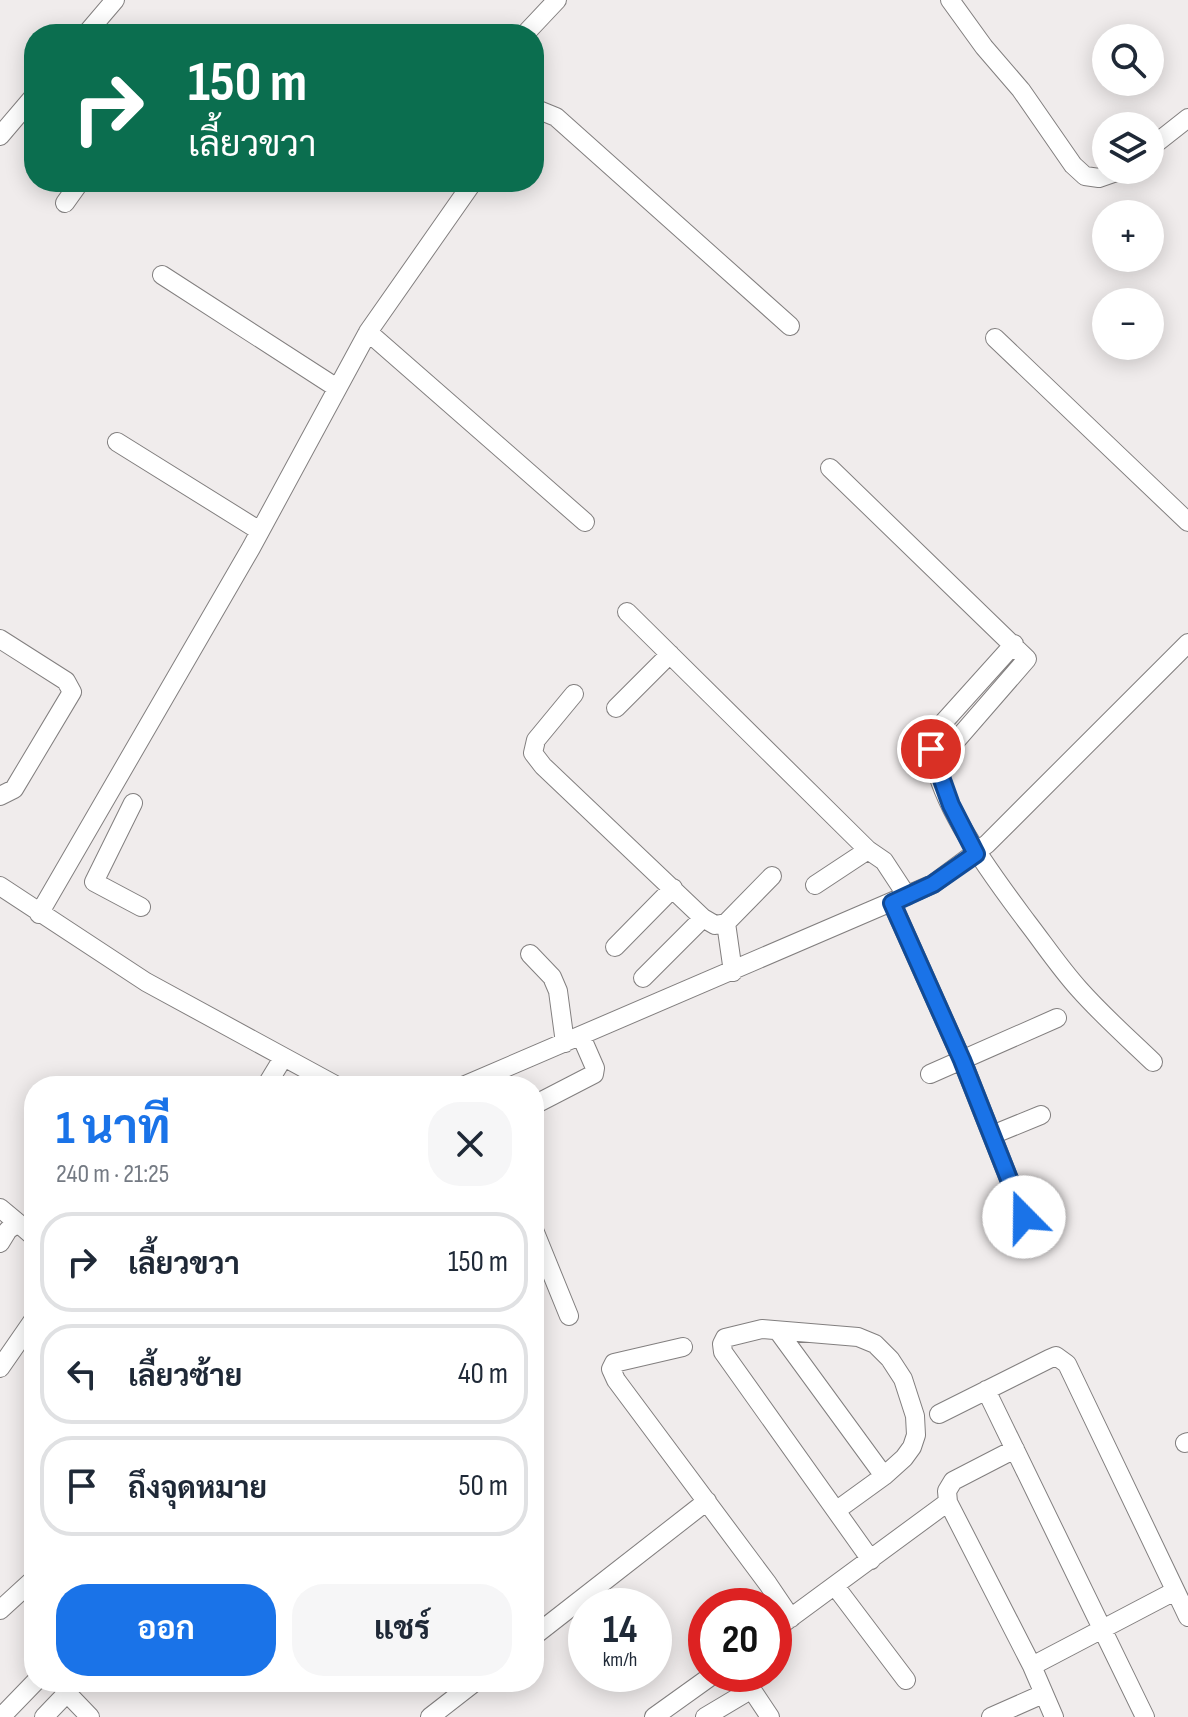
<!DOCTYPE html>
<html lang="th">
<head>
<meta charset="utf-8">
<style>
	body { margin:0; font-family:"Sofia Sans Condensed",Sarabun,sans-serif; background:#f6f6f7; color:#1f2937; height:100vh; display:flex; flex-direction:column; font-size:30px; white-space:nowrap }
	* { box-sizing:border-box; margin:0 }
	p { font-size:26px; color:#747a83 }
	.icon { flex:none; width:44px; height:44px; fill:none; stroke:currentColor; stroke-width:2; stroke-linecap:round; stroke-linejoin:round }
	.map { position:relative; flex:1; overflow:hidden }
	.drawer { position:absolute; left:24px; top:1076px; width:520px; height:616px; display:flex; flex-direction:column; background:#fff; border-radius:32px; box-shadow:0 4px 20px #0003 }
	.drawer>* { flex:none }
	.hud { position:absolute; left:24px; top:24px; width:520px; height:168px; border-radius:32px; box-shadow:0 4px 20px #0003; background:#0b6e4f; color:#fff; overflow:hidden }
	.buttons { position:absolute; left:1092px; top:24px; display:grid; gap:16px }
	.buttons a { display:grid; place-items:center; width:72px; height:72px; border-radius:50%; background:#fff; box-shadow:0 4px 20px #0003; font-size:40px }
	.speed { position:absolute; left:568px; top:1588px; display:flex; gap:16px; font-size:40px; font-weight:700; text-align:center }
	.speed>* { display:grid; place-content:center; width:104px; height:104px; border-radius:50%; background:#fff; box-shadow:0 4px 20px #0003; line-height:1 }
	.speed small { font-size:20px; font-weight:400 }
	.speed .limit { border:12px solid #d22; background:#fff; color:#111 }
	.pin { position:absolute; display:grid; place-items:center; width:68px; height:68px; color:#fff; margin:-34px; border:4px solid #fff; border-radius:50%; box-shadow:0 2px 8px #0007 }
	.me { position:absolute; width:88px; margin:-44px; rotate:338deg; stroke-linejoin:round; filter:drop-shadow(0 0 6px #0008) }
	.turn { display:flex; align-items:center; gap:28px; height:168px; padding:0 32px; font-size:36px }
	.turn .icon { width:104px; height:104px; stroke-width:2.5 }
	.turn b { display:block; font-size:56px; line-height:68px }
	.round { display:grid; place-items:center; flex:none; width:84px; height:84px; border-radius:32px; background:#f6f6f7 }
	.headline { display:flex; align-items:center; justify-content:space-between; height:136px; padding:0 32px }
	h1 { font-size:48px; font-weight:700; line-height:60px; color:#1a73e8 }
	.cta { display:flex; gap:16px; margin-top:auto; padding:16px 32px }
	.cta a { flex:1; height:92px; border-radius:32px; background:#1a73e8; color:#fff; font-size:32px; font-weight:700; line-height:92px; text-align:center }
	.cta a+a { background:#f6f6f7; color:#1f2937 }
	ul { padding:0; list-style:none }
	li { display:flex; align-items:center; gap:24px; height:100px; margin:0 16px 12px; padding:0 16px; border:4px solid #e0e1e3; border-radius:32px }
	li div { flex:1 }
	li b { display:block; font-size:30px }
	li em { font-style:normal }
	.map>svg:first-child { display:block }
</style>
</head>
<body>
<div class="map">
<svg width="1188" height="1717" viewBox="0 0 1188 1717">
	<rect width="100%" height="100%" fill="#f0ecec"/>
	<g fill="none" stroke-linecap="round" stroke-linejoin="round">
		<g stroke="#827f7f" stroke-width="20">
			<path id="minor" d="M 950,0 L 984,47 L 1021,90 L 1073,165 L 1085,176 L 1099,178 L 1122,170
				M 86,34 L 115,0
				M 525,34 L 557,0
				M 534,108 L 556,117 L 790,326
				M 0,136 L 34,96
				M 1150,148 L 1188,118
				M 65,203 L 80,182
				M 162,275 L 337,388
				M 368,332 L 585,522
				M 995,338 L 1188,522
				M 117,442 L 260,531
				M 830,468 L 1027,659 L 935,765
				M 627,612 L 868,850
				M 0,639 L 66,681 L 72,692 L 14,789 L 0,796
				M 1014,644 L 933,734 C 925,789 995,879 1027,922 C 1044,944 1060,968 1079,989 C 1102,1015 1128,1038 1153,1062
				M 574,694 L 536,740 L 533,753 L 543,766 L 703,918
				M 616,708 L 670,654
				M 133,803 L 94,882 L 141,907
				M 815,885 L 868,850 L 884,861 L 907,896
				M 0,886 L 146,982 L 337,1086
				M 892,903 L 962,1060 L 1024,1217
				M 39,914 L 251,548 L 368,332 L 473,182
				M 726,923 L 733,972
				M 615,947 L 673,888
				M 530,954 L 552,977 L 558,991 L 565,1043
				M 643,978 L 703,918 L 715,925 L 726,923 L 772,876
				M 930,1074 L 1057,1018
				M 266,1086 L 283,1058
				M 463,1086 L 933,884 L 987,844 L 1188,643
				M 534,1105 L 594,1074 L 595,1068 L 581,1036
				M 992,1135 L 1041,1115
				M 0,1208 L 18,1223
				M 534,1230 L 569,1316
				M 0,1243 L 8,1230 L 18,1223 L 34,1237
				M 778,1331 L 884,1476
				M 683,1347 L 614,1363 L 611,1369 L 616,1380 L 768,1584 L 791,1618
				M 0,1368 L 34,1319
				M 986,1390 L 1145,1717
				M 939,1414 L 1049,1359 L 1056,1356 L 1067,1364 L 1188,1617
				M 1185,1443 L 1188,1442
				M 1015,1449 L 953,1481 L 947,1491 L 948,1502 L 1032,1666 L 1054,1717
				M 837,1510 L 884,1476 L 904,1458 L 912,1447 L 916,1435 L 915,1416 L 903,1379 L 890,1359 L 875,1344 L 858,1337 L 762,1329 L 725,1338 L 722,1344 L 723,1352 L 871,1560
				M 835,1586 L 906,1680
				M 0,1610 L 34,1579
				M 774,1630 L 948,1502
				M 534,1636 L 707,1501
				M 1032,1666 L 1175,1591
				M 67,1693 L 90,1717
				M 5,1713 L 35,1682
				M 44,1717 L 67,1693 L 74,1682
				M 430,1717 L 475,1682
				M 654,1717 L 714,1674
				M 705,1717 L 747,1692 L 754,1693 L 770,1717
				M 991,1717 L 1043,1694"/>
		</g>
		<use href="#minor" stroke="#fff" stroke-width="18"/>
	</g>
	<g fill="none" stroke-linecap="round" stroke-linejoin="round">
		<g stroke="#114b97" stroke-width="20">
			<path id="route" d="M 931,749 L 951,805 L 976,854 L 933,884 L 892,903 L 962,1060 L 1024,1217"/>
		</g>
		<use href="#route" stroke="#1a73e8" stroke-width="14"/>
	</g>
</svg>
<div class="buttons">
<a><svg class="icon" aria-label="search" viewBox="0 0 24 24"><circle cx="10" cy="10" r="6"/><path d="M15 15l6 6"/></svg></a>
<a><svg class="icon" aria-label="layers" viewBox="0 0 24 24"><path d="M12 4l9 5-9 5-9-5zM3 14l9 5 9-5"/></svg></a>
<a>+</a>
<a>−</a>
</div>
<div class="speed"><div>14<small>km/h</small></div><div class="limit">20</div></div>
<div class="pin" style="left:931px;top:749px;background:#d93025"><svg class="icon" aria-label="arrive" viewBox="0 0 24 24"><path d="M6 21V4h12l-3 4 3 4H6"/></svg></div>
<svg class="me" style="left:1024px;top:1217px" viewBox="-20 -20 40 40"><circle r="19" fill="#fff"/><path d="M0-13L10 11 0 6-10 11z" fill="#1a73e8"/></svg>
<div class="hud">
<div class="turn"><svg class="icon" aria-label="right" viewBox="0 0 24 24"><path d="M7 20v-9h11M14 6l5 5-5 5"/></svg><div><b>150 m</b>เลี้ยวขวา</div></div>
</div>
<section class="drawer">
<div class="headline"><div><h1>1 นาที</h1><p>240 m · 21:25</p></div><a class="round"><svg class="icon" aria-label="close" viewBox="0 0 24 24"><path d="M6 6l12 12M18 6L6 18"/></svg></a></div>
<ul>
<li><svg class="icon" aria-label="right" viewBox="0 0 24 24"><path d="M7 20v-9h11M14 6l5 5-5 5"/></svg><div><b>เลี้ยวขวา</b></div><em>150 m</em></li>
<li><svg class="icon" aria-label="left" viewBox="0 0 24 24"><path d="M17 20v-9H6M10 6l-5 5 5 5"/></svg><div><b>เลี้ยวซ้าย</b></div><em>40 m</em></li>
<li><svg class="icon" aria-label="arrive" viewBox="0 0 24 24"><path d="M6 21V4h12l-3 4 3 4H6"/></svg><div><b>ถึงจุดหมาย</b></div><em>50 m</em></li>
</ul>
<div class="cta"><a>ออก</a><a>แชร์</a></div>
</section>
</div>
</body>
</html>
